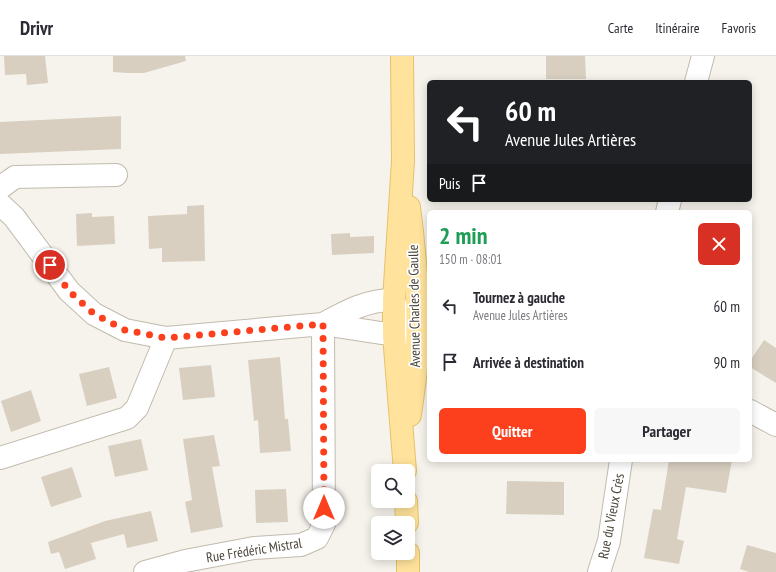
<!DOCTYPE html>
<html lang="fr">
<head>
<meta charset="utf-8">
<style>
	body { margin:0; font-family:"PT Sans Narrow",sans-serif; background:#f7f7f7; color:#2b2b33; height:100vh; display:flex; flex-direction:column; font-size:15px; white-space:nowrap }
	* { box-sizing:border-box; margin:0 }
	p { font-size:13px; color:#7c7c81 }
	.icon { flex:none; width:22px; height:22px; fill:none; stroke:currentColor; stroke-width:2; stroke-linecap:round; stroke-linejoin:round }
	.map { position:relative; flex:1; overflow:hidden }
	.panel { position:absolute; left:427px; top:154px; width:325px; height:252px; display:flex; flex-direction:column; background:#fff; border-radius:6px; box-shadow:0 2px 10px #0003 }
	.panel>* { flex:none }
	.top-card { position:absolute; left:427px; top:24px; width:325px; height:122px; border-radius:6px; box-shadow:0 2px 10px #0003; background:#202124; color:#fff; overflow:hidden }
	.buttons { position:absolute; left:371px; top:408px; display:grid; gap:8px }
	.buttons a { display:grid; place-items:center; width:44px; height:44px; border-radius:6px; background:#fff; box-shadow:0 2px 10px #0003; font-size:20px }
	.pin { position:absolute; display:grid; place-items:center; width:34px; height:34px; color:#fff; margin:-17px; border:2px solid #fff; border-radius:50%; box-shadow:0 1px 4px #0007 }
	.me { position:absolute; width:44px; margin:-22px; rotate:0deg; stroke-linejoin:round; filter:drop-shadow(0 0 3px #0008) }
	.turn { display:flex; align-items:center; gap:14px; height:84px; padding:0 12px; font-size:18px }
	.turn .icon { width:52px; height:52px; stroke-width:2.5 }
	.turn b { display:block; font-size:28px; line-height:34px }
	.then { display:flex; align-items:center; height:38px; padding:0 12px; background:#0003; gap:8px; font-size:15px }
	.round { display:grid; place-items:center; flex:none; width:42px; height:42px; border-radius:6px; background:#f7f7f7 }
	.summary { display:flex; align-items:center; justify-content:space-between; height:68px; padding:0 12px }
	h1 { font-size:24px; font-weight:800; line-height:30px; color:#1e9e55 }
	.primary-button { display:flex; gap:8px; margin-top:auto; padding:8px 12px }
	.primary-button a { flex:1; height:46px; border-radius:6px; background:#fc3f1d; color:#fff; font-size:16px; font-weight:800; line-height:46px; text-align:center }
	.primary-button a+a { background:#f7f7f7; color:#2b2b33 }
	ul { padding:0; list-style:none }
	li { display:flex; align-items:center; gap:12px; height:56px; padding:0 12px }
	li div { flex:1 }
	li b { display:block; font-size:15px }
	li em { font-style:normal }
	header { display:flex; align-items:center; gap:24px; box-sizing:border-box; height:56px; padding:0 20px; background:#fff; border-bottom:1px solid #e1e1e2 }
	header strong { font-size:19px }
	nav { display:flex; gap:22px; margin-inline-start:auto; font-size:14px }
	.map>svg:first-child { display:block }
</style>
</head>
<body>
<header>
<strong>Drivr</strong>
<nav><a>Carte</a><a>Itinéraire</a><a>Favoris</a></nav>
</header>
<div class="map">
<svg width="776" height="516" viewBox="0 0 776 516">
	<rect width="100%" height="100%" fill="#f6f3ec"/>
	<path fill="#d8cfc1" d="M 4,0 L 45,0 L 48,27 L 27,29 L 26,18 L 5,19 Z
		M 113,0 L 185,0 L 186,5 L 144,17 L 127,17 L 113,16 Z
		M 546,0 L 585,0 L 586,23 L 546,23 Z
		M 121,60 L 121,93 L 0,98 L 0,66 Z
		M 204,149 L 205,205 L 162,206 L 162,192 L 149,193 L 148,160 L 187,158 L 187,150 Z
		M 92,157 L 92,161 L 114,160 L 115,188 L 77,190 L 76,158 Z
		M 350,177 L 350,181 L 374,180 L 374,197 L 332,199 L 331,178 Z
		M 764,284 L 776,292 L 776,327 L 750,311 L 750,305 Z
		M 280,301 L 285,363 L 288,363 L 291,395 L 260,397 L 258,364 L 254,365 L 248,304 Z
		M 211,309 L 215,341 L 183,344 L 179,312 Z
		M 109,311 L 117,342 L 87,350 L 79,318 Z
		M 31,334 L 41,365 L 11,376 L 1,345 Z
		M 214,379 L 220,410 L 212,411 L 223,471 L 191,477 L 185,446 L 192,444 L 183,383 Z
		M 141,383 L 148,414 L 115,421 L 108,390 Z
		M 669,404 L 732,404 L 726,437 L 686,431 L 677,483 L 684,485 L 679,508 L 644,502 L 653,453 L 661,454 Z
		M 72,411 L 82,441 L 51,451 L 41,421 Z
		M 507,425 L 564,426 L 564,459 L 506,458 Z
		M 286,433 L 288,466 L 256,467 L 255,434 Z
		M 151,455 L 158,485 L 127,492 L 124,478 L 91,487 L 96,503 L 65,513 L 59,496 L 51,498 L 48,486 L 105,465 Z
		M 747,489 L 776,497 L 776,516 L 749,516 L 740,513 Z"/>
	<g fill="none" stroke-linecap="round" stroke-linejoin="round">
		<g stroke="#c2bbae" stroke-width="24">
			<path id="minor" d="M 696,26 L 703,0
				M 0,132 L 15,121 L 116,119
				M 0,148 L 14,161 L 69,235 L 94,258 L 125,274 L 166,282 L 323,268 L 381,277 L 429,279
				M 667,156 L 670,144
				M 323,268 C 345,256 368,243 394,244 L 399,262
				M 750,355 L 776,369
				M 0,402 L 127,362 L 137,352 L 166,282
				M 145,516 L 185,505 L 254,492 L 301,489 L 317,482 L 324,468 L 323,268
				M 599,516 L 609,485 L 621,404"/>
		</g>
		<g stroke="#e6c16a" stroke-width="24">
			<path id="major" d="M 402,0 L 403,105 L 394,244 L 394,279 L 405,415
				M 409,151 C 416,203 420,258 416,311 C 415,327 412,343 410,359
				M 406,445 L 407,467
				M 408,497 L 408,516"/>
		</g>
		<use href="#minor" stroke="#fff" stroke-width="22"/>
		<use href="#major" stroke="#ffe39c" stroke-width="22"/>
	</g>
	<g fill="none" stroke-linecap="round" stroke-linejoin="round">
		<path stroke="#fc3f1d" stroke-width="7" stroke-dasharray="0 12.6" d="M 50,209 L 69,235 L 94,258 L 125,274 L 166,282 L 323,268 L 324,452"/>
	</g>
	<g text-anchor="middle" dominant-baseline="central" stroke-width="3.5" stroke-linejoin="round" paint-order="stroke">
		<g font-size="14" fill="#4b4439" stroke="#fff">
			<text transform="translate(414 250) rotate(-91)">Avenue Charles de Gaulle</text>
			<text transform="translate(611 460) rotate(-79)">Rue du Vieux Crès</text>
			<text transform="translate(254 494) rotate(-9)">Rue Frédéric Mistral</text>
		</g>
	</g>
</svg>
<div class="buttons">
<a><svg class="icon" aria-label="search" viewBox="0 0 24 24"><circle cx="10" cy="10" r="6"/><path d="M15 15l6 6"/></svg></a>
<a><svg class="icon" aria-label="layers" viewBox="0 0 24 24"><path d="M12 4l9 5-9 5-9-5zM3 14l9 5 9-5"/></svg></a>
</div>
<div class="pin" style="left:50px;top:209px;background:#d93025"><svg class="icon" aria-label="arrive" viewBox="0 0 24 24"><path d="M6 21V4h12l-3 4 3 4H6"/></svg></div>
<svg class="me" style="left:324px;top:452px" viewBox="-20 -20 40 40"><circle r="19" fill="#fff"/><path d="M0-13L10 11 0 6-10 11z" fill="#fc3f1d"/></svg>
<div class="top-card">
<div class="turn"><svg class="icon" aria-label="left" viewBox="0 0 24 24"><path d="M17 20v-9H6M10 6l-5 5 5 5"/></svg><div><b>60 m</b>Avenue Jules Artières</div></div>
<div class="then">Puis<svg class="icon" aria-label="arrive" viewBox="0 0 24 24"><path d="M6 21V4h12l-3 4 3 4H6"/></svg></div>
</div>
<section class="panel">
<div class="summary"><div><h1>2 min</h1><p>150 m · 08:01</p></div><a class="round" style="background:#d93025;color:#fff"><svg class="icon" aria-label="close" viewBox="0 0 24 24"><path d="M6 6l12 12M18 6L6 18"/></svg></a></div>
<ul>
<li><svg class="icon" aria-label="left" viewBox="0 0 24 24"><path d="M17 20v-9H6M10 6l-5 5 5 5"/></svg><div><b>Tournez à gauche</b><p>Avenue Jules Artières</p></div><em>60 m</em></li>
<li><svg class="icon" aria-label="arrive" viewBox="0 0 24 24"><path d="M6 21V4h12l-3 4 3 4H6"/></svg><div><b>Arrivée à destination</b></div><em>90 m</em></li>
</ul>
<div class="primary-button"><a>Quitter</a><a>Partager</a></div>
</section>
</div>
</body>
</html>
